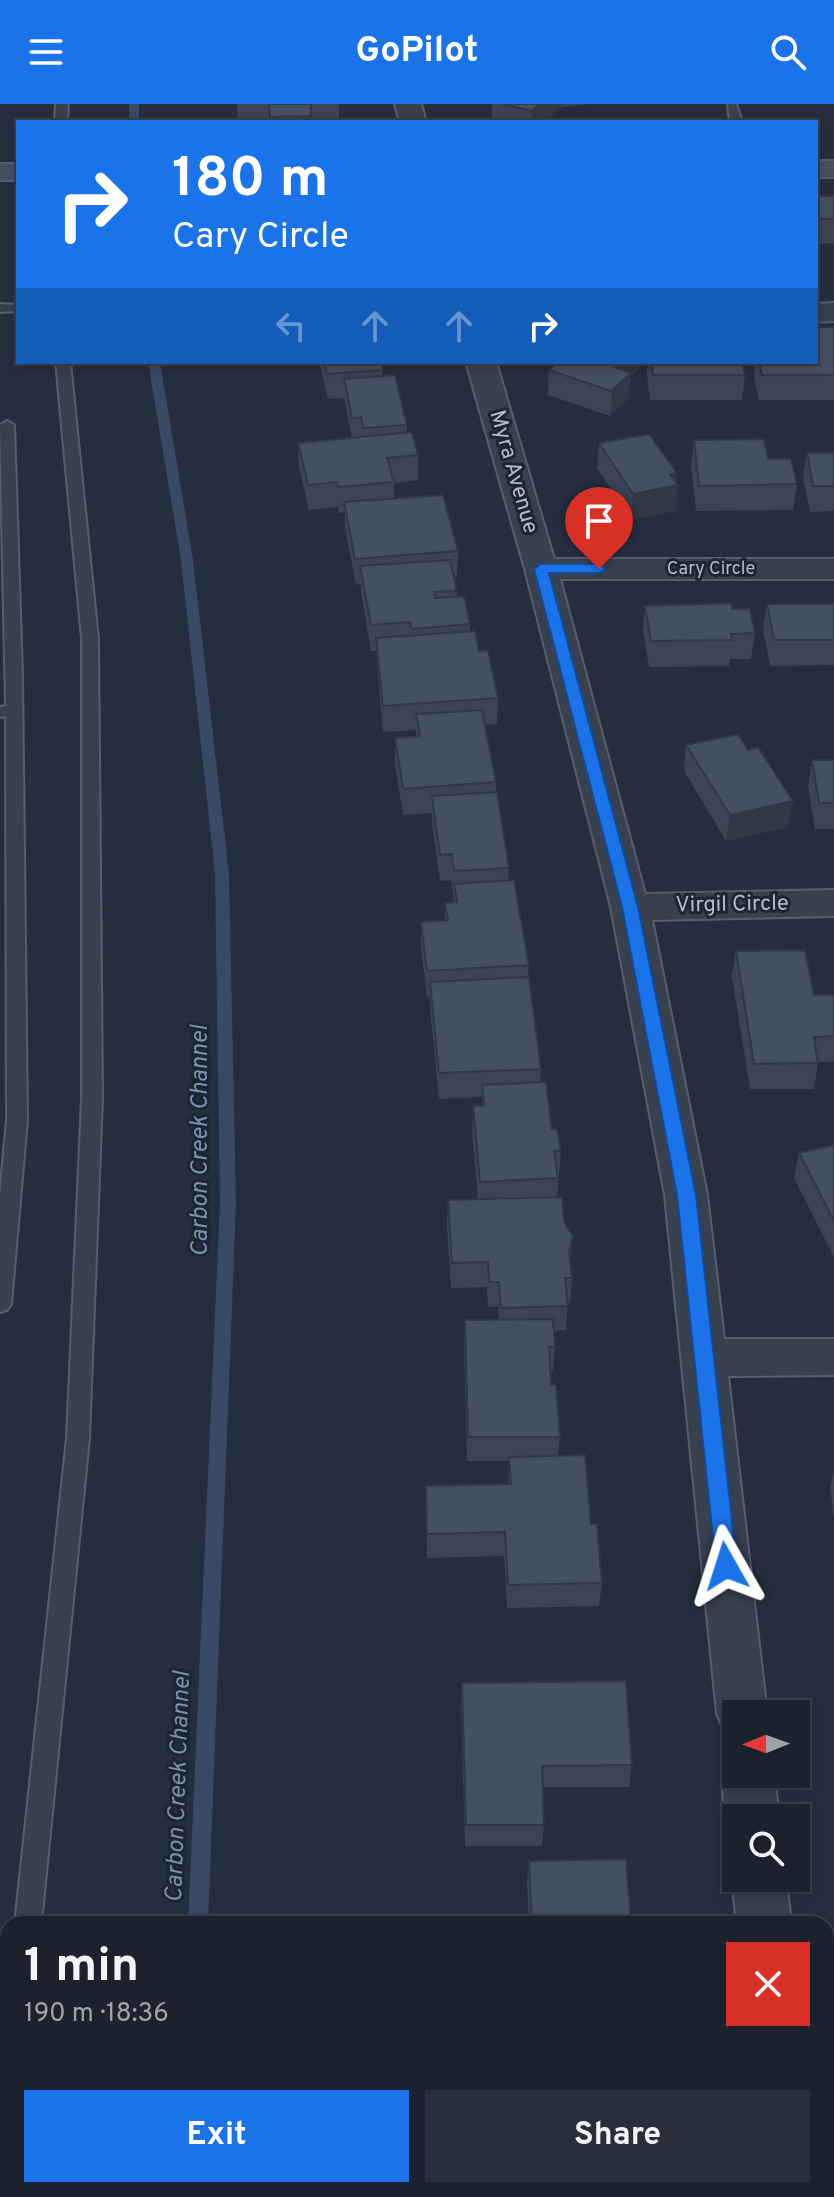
<!DOCTYPE html>
<html lang="en">
<head>
<meta charset="utf-8">
<style>
	body { margin:0; font-family:Overpass,sans-serif; background:#282f3a; color:#f1f3f6; height:100vh; display:flex; flex-direction:column; font-size:30px; white-space:nowrap }
	* { box-sizing:border-box; margin:0 }
	p { font-size:26px; color:#a0a4aa }
	.icon { flex:none; width:44px; height:44px; fill:none; stroke:currentColor; stroke-width:2; stroke-linecap:round; stroke-linejoin:round }
	.map { position:relative; flex:1; overflow:hidden }
	.side { position:absolute; left:0px; top:1812px; width:834px; height:282px; display:flex; flex-direction:column; background:#1b222e; border-radius:24px 24px 0 0; box-shadow:0 4px 12px #0003,0 0 0 2px #393f4a }
	.side>* { flex:none }
	.top-card { position:absolute; left:16px; top:16px; width:802px; height:244px; border-radius:0px; box-shadow:0 4px 12px #0003,0 0 0 2px #393f4a; background:#1a73e8; color:#fff; overflow:hidden }
	.needle { width:52px; rotate:269deg }
	.buttons { position:absolute; left:722px; top:1596px; display:grid; gap:16px }
	.buttons a { display:grid; place-items:center; width:88px; height:88px; border-radius:0px; background:#1b222e; box-shadow:0 4px 12px #0003,0 0 0 2px #393f4a; font-size:40px }
	.pin { position:absolute; display:grid; place-items:center; width:68px; height:68px; color:#fff; margin:-82px -34px; border-radius:50% 50% 50% 0; rotate:-45deg; box-shadow:0 0 8px #0007 }
	.pin .icon { rotate:45deg }
	.me { position:absolute; width:88px; margin:-44px; rotate:354deg; stroke-linejoin:round; filter:drop-shadow(0 0 6px #0008) }
	.turn { display:flex; align-items:center; gap:28px; height:168px; padding:0 24px; font-size:36px }
	.turn .icon { width:104px; height:104px; stroke-width:2.5 }
	.turn b { display:block; font-size:56px; line-height:68px }
	.lanes { display:flex; align-items:center; height:76px; padding:0 24px; background:#0003; justify-content:center; gap:40px; direction:ltr }
	.lanes .off { opacity:.35 }
	.round { display:grid; place-items:center; flex:none; width:84px; height:84px; border-radius:0px; background:#282f3a }
	.summary { display:flex; align-items:center; justify-content:space-between; height:136px; padding:0 24px }
	h1 { font-size:48px; font-weight:700; line-height:60px }
	.action { display:flex; gap:16px; margin-top:auto; padding:16px 24px }
	.action a { flex:1; height:92px; border-radius:0px; background:#1a73e8; color:#fff; font-size:32px; font-weight:700; line-height:92px; text-align:center }
	.action a+a { background:#282f3a; color:#f1f3f6 }
	header { display:flex; justify-content:space-between; align-items:center; height:104px; padding:0 24px; background:#1a73e8; color:#fff; font-size:36px; font-weight:700 }
	.map>svg:first-child { display:block }
</style>
</head>
<body>
<header><svg class="icon" aria-label="menu" viewBox="0 0 24 24"><path d="M4 6h16M4 12h16M4 18h16"/></svg>GoPilot<svg class="icon" aria-label="search" viewBox="0 0 24 24"><circle cx="10" cy="10" r="6"/><path d="M15 15l6 6"/></svg></header>
<div class="map">
<svg width="834" height="2093" viewBox="0 0 834 2093">
	<rect width="100%" height="100%" fill="#242e3e"/>
	<g fill="none" stroke-linecap="round" stroke-linejoin="round">
		<path fill="#384865" fill-rule="evenodd" d="M 129,0 L 139,0 L 139,18 L 129,18 Z
			M 148,258 L 160,258 L 193,456 L 229,770 L 236,1099 L 208,1820 L 188,1820 L 220,1099 L 215,770 L 181,456 Z
			M 173,2086 L 195,2086 L 195,2093 L 173,2093 Z"/>
		<g stroke="#565e6c" stroke-width="4">
			<path id="lane" d="M 56,0 L 68,0 L 67,18 L 55,18 Z
				M 728,0 L 736,0 L 742,18 L 730,18 Z
				M 0,200 L 18,201 L 18,207 L 0,208 Z
				M 56,258 L 70,258 L 98,535 L 102,995 L 89,1334 L 41,1820 L 15,1820 L 67,1334 L 82,995 L 82,535 Z
				M 7,317 L 14,321 L 22,570 L 27,1016 L 11,1200 L 7,1206 L 0,1208 L 0,1090 L 7,1016 L 6,612 L 0,613 L 0,603 L 6,602 L 0,321 Z
				M 8,2006 L 8,2086 L 16,2086 L 15,2093 L 0,2093 L 0,2010 Z"/>
		</g>
		<g stroke="#565e6c" stroke-width="4">
			<path id="street" d="M 395,0 L 421,0 L 426,18 L 400,18 Z
				M 834,199 L 834,217 L 816,218 L 816,200 Z
				M 466,258 L 496,258 L 554,455 L 834,455 L 834,475 L 560,475 L 645,790 L 834,786 L 834,812 L 652,816 L 707,1091 L 724,1235 L 834,1235 L 834,1271 L 728,1272 L 767,1610 L 736,1610 L 736,1631 L 724,1626 L 717,1610 L 665,1091 L 611,803 L 525,465 Z
				M 736,1650 L 736,1670 L 774,1670 L 779,1714 L 736,1714 L 736,1732 C 721,1710 719,1677 730,1653 Z
				M 736,1765 L 736,1774 L 786,1774 L 791,1820 L 737,1820 L 732,1774 Z
				M 826,1943 L 834,1943 L 834,1999 L 826,1999 Z
				M 767,2086 L 825,2086 L 826,2093 L 768,2093 Z"/>
		</g>
		<g stroke="#565e6c" stroke-width="4">
			<path id="secondary" d="M 816,57 L 834,57 L 834,73 L 816,73 Z
				M 0,60 L 18,60 L 18,76 L 0,76 Z"/>
		</g>
		<use href="#lane" fill="#38404e" fill-rule="evenodd"/>
		<use href="#street" fill="#38404e" fill-rule="evenodd"/>
		<use href="#secondary" fill="#464e61" fill-rule="evenodd"/>
	</g>
	<path fill="#3b4454" d="M 237,0 L 339,0 L 339,14 L 311,14 L 312,18 L 238,18 Z
		M 492,0 L 591,0 L 561,3 L 545,18 L 492,18 Z
		M 816,92 L 834,92 L 834,142 L 833,139 L 816,140 Z
		M 834,223 L 834,296 L 759,296 L 754,271 L 755,258 L 816,258 Z
		M 319,258 L 381,258 L 383,272 L 407,321 L 407,329 L 418,351 L 418,376 L 394,379 L 394,394 L 458,447 L 457,473 L 454,473 L 457,487 L 457,493 L 470,520 L 470,527 L 498,594 L 497,620 L 485,621 L 496,678 L 496,688 L 509,764 L 508,777 L 529,861 L 528,873 L 541,965 L 540,979 L 552,1025 L 561,1047 L 557,1093 L 564,1118 L 573,1132 L 570,1161 L 572,1174 L 570,1199 L 568,1199 L 566,1226 L 554,1227 L 555,1243 L 553,1267 L 550,1267 L 551,1281 L 560,1333 L 558,1352 L 591,1420 L 602,1479 L 599,1502 L 507,1504 L 504,1452 L 427,1454 L 426,1382 L 508,1380 L 509,1357 L 467,1357 L 464,1241 L 465,1216 L 499,1216 L 498,1202 L 488,1203 L 487,1183 L 451,1184 L 447,1121 L 448,1096 L 478,1095 L 472,1027 L 473,1002 L 482,1001 L 482,993 L 439,995 L 430,904 L 430,892 L 427,893 L 421,844 L 421,818 L 445,817 L 445,799 L 454,798 L 451,776 L 440,777 L 432,718 L 432,709 L 403,711 L 395,660 L 395,634 L 416,633 L 416,626 L 383,628 L 376,547 L 371,547 L 361,488 L 361,480 L 356,481 L 345,424 L 345,408 L 339,409 L 338,403 L 309,406 L 299,364 L 298,339 L 352,334 L 344,294 L 328,295 Z
		M 558,258 L 640,258 L 639,264 L 631,272 L 629,294 L 610,312 L 548,291 L 549,266 Z
		M 648,258 L 743,258 L 745,271 L 742,296 L 650,296 L 647,270 Z
		M 694,336 L 768,355 L 797,380 L 793,406 L 696,407 L 691,361 Z
		M 599,339 L 678,381 L 676,407 L 631,415 L 597,364 Z
		M 807,349 L 834,349 L 834,407 L 810,408 L 803,374 Z
		M 767,500 L 834,500 L 834,561 L 770,562 L 763,526 Z
		M 645,502 L 732,505 L 755,529 L 751,555 L 730,555 L 729,562 L 649,563 L 643,527 Z
		M 686,641 L 748,646 L 793,697 L 788,723 L 726,737 L 684,667 Z
		M 812,656 L 834,656 L 834,725 L 815,725 L 808,682 Z
		M 736,847 L 814,891 L 834,891 L 834,958 L 818,958 L 814,985 L 750,985 L 732,872 Z
		M 834,1041 L 834,1153 L 794,1074 L 799,1049 Z
		M 834,1367 L 834,1414 L 830,1384 Z
		M 462,1579 L 632,1661 L 629,1683 L 543,1683 L 544,1721 L 542,1742 L 465,1742 L 461,1601 Z
		M 529,1757 L 631,1820 L 529,1820 L 527,1777 Z"/>
	<path fill="#303745" d="M 540,0 L 562,0 L 561,3 L 545,18 L 531,18 L 532,7 Z
		M 620,258 L 640,258 L 639,264 L 631,272 L 629,294 L 610,312 L 614,263 Z
		M 677,369 L 676,382 L 678,381 L 676,407 L 631,415 L 633,390 L 670,370 Z
		M 793,697 L 788,723 L 726,737 L 730,711 Z
		M 573,1132 L 571,1157 L 567,1173 L 569,1148 Z"/>
	<path fill="#454f62" stroke="#303745" stroke-width="2" d="M 269,0 L 311,0 L 311,12 L 270,13 Z
		M 502,0 L 540,0 L 532,7 Z
		M 816,92 L 834,92 L 834,115 L 816,115 Z
		M 816,223 L 834,223 L 834,271 L 762,271 L 759,258 L 816,258 Z
		M 324,258 L 381,258 L 383,266 L 327,270 Z
		M 558,258 L 620,258 L 614,263 L 631,269 L 611,287 L 549,266 Z
		M 651,258 L 743,258 L 745,271 L 653,271 Z
		M 395,271 L 407,321 L 363,324 L 361,313 L 352,314 L 344,275 Z
		M 412,328 L 418,351 L 387,354 L 394,378 L 338,383 L 337,378 L 308,381 L 298,339 Z
		M 649,330 L 677,369 L 670,370 L 678,381 L 633,390 L 599,339 Z
		M 764,335 L 768,355 L 791,355 L 797,380 L 699,382 L 694,336 Z
		M 807,349 L 834,349 L 834,382 L 813,382 Z
		M 443,391 L 458,447 L 355,455 L 344,398 Z
		M 450,456 L 457,487 L 434,488 L 435,494 L 464,492 L 470,520 L 411,525 L 410,518 L 371,521 L 360,462 Z
		M 731,499 L 732,505 L 750,505 L 755,529 L 731,530 L 732,536 L 651,537 L 645,502 Z
		M 767,500 L 834,500 L 834,536 L 774,536 Z
		M 475,527 L 479,547 L 488,546 L 498,594 L 383,602 L 376,534 Z
		M 482,606 L 496,678 L 403,685 L 395,634 L 420,632 L 416,610 Z
		M 738,630 L 748,646 L 758,643 L 793,697 L 730,711 L 686,641 Z
		M 812,656 L 834,656 L 834,699 L 819,699 Z
		M 497,688 L 509,764 L 454,767 L 452,750 L 440,751 L 432,692 Z
		M 514,776 L 529,861 L 427,867 L 421,818 L 448,816 L 445,799 L 457,798 L 454,780 Z
		M 805,846 L 814,891 L 834,891 L 834,932 L 814,933 L 818,959 L 754,960 L 736,847 Z
		M 529,873 L 541,965 L 439,969 L 430,878 Z
		M 546,978 L 552,1025 L 557,1025 L 561,1047 L 554,1047 L 558,1074 L 480,1078 L 473,1002 L 484,1001 L 482,981 Z
		M 834,1041 L 834,1117 L 799,1049 Z
		M 562,1093 L 564,1118 L 573,1132 L 569,1148 L 572,1174 L 565,1174 L 568,1202 L 501,1204 L 499,1178 L 489,1178 L 488,1158 L 452,1159 L 448,1096 Z
		M 553,1215 L 555,1243 L 549,1243 L 551,1281 L 556,1280 L 560,1333 L 468,1333 L 465,1216 Z
		M 585,1351 L 591,1420 L 597,1420 L 602,1479 L 508,1481 L 505,1428 L 427,1430 L 426,1382 L 511,1380 L 509,1353 Z
		M 626,1577 L 632,1661 L 542,1662 L 544,1721 L 466,1721 L 462,1579 Z
		M 626,1755 L 631,1820 L 532,1820 L 529,1757 Z
		M 520,2086 L 627,2086 L 628,2093 L 520,2093 Z"/>
	<path fill="#1a73e8" stroke="#114b97" stroke-width="2" d="M 541,460 L 599,460 L 606,465 L 599,469 L 549,469 L 638,803 L 696,1091 L 737,1462 L 734,1468 L 726,1471 L 719,1468 L 716,1462 L 677,1091 L 622,803 L 534,465 Z"/>
	<g text-anchor="middle" dominant-baseline="central" stroke-width="6" stroke-linejoin="round" paint-order="stroke">
		<g font-size="18" fill="#b4bbc9" stroke="#1d2533">
			<text x="711" y="465">Cary Circle</text>
		</g>
		<g font-size="22" fill="#b4bbc9" stroke="#1d2533">
			<text transform="translate(513 368) rotate(74)">Myra Avenue</text>
			<text transform="translate(732 801) rotate(-1)">Virgil Circle</text>
		</g>
		<g font-size="24" font-style="italic" fill="#7c8fb1" stroke="#1d2533">
			<text transform="translate(201 1037) rotate(-90)">Carbon Creek Channel</text>
			<text transform="translate(179 1683) rotate(-88)">Carbon Creek Channel</text>
		</g>
	</g>
</svg>
<div class="buttons">
<a><svg class="needle" viewBox="-14 -14 28 28"><path d="M0-13l5 13h-10z" fill="#e53935"/><path d="M0 13l5-13h-10z" fill="#a0a4aa"/></svg></a>
<a><svg class="icon" aria-label="search" viewBox="0 0 24 24"><circle cx="10" cy="10" r="6"/><path d="M15 15l6 6"/></svg></a>
</div>
<div class="pin" style="left:599px;top:465px;background:#d93025"><svg class="icon" aria-label="arrive" viewBox="0 0 24 24"><path d="M6 21V4h12l-3 4 3 4H6"/></svg></div>
<svg class="me" style="left:726px;top:1462px" viewBox="-20 -20 40 40"><path d="M0-17L14 15 0 8-14 15z" fill="#1a73e8" stroke="#fff" stroke-width="4"/></svg>
<div class="top-card">
<div class="turn"><svg class="icon" aria-label="right" viewBox="0 0 24 24"><path d="M7 20v-9h11M14 6l5 5-5 5"/></svg><div><b>180 m</b>Cary Circle</div></div>
<div class="lanes"><svg class="icon off" aria-label="left" viewBox="0 0 24 24"><path d="M17 20v-9H6M10 6l-5 5 5 5"/></svg><svg class="icon off" aria-label="ahead" viewBox="0 0 24 24"><path d="M12 20V5M6 11l6-6 6 6"/></svg><svg class="icon off" aria-label="ahead" viewBox="0 0 24 24"><path d="M12 20V5M6 11l6-6 6 6"/></svg><svg class="icon" aria-label="right" viewBox="0 0 24 24"><path d="M7 20v-9h11M14 6l5 5-5 5"/></svg></div>
</div>
<section class="side">
<div class="summary"><div><h1>1 min</h1><p>190 m · 18:36</p></div><a class="round" style="background:#d93025;color:#fff"><svg class="icon" aria-label="close" viewBox="0 0 24 24"><path d="M6 6l12 12M18 6L6 18"/></svg></a></div>
<div class="action"><a>Exit</a><a>Share</a></div>
</section>
</div>
</body>
</html>
